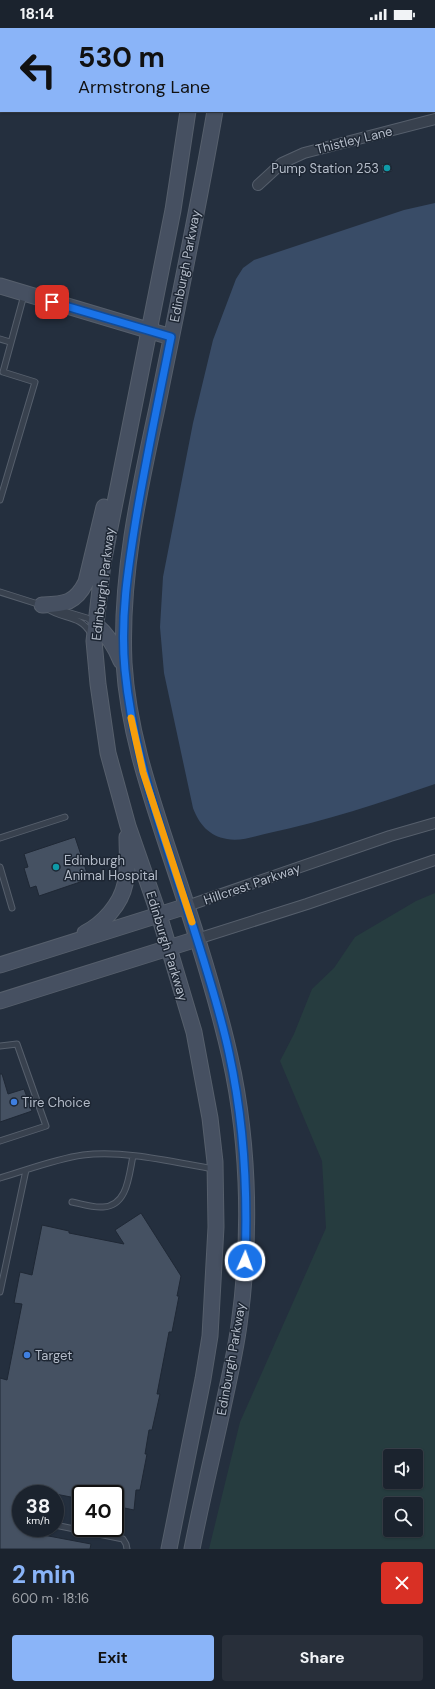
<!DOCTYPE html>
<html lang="en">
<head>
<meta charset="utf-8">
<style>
	body { margin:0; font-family:"DM Sans",sans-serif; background:#282f3a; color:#f1f3f6; height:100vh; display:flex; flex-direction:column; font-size:15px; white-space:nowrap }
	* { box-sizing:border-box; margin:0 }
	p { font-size:13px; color:#a0a4aa }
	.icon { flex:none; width:22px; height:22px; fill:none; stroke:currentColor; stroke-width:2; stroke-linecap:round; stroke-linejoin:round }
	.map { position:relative; height:1521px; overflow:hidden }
	.side { display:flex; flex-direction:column; background:#1b232e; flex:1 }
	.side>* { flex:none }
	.banner { position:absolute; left:0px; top:0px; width:435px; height:84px; box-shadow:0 1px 3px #0004,0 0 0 1px #39404a; background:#8ab4f8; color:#111; overflow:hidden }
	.tools { position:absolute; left:383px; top:1421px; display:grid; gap:8px }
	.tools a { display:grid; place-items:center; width:40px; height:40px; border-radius:4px; background:#1b232e; box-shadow:0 1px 3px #0004,0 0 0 1px #39404a; font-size:20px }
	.speed { position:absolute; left:12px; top:1457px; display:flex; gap:8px; font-size:20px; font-weight:700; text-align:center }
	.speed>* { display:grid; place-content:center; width:52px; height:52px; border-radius:50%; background:#1b232e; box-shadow:0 1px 3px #0004,0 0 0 1px #39404a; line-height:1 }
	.speed small { font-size:10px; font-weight:400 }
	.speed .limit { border:2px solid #111; border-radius:6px; background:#fff; color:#111 }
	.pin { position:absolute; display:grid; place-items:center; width:34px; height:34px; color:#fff; margin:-17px; border-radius:8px; box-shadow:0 2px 6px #0006 }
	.me { position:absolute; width:44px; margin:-22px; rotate:2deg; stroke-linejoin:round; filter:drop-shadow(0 0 3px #0008) }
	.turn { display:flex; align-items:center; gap:14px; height:84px; padding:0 12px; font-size:18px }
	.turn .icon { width:52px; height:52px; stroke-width:2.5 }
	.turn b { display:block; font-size:28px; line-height:34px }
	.round { display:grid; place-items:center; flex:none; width:42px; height:42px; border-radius:4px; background:#282f3a }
	.overview { display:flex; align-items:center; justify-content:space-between; height:68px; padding:0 12px }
	h1 { font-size:24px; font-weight:700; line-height:30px; color:#8ab4f8 }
	.action { display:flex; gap:8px; margin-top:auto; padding:8px 12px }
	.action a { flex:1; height:46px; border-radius:4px; background:#8ab4f8; color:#111; font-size:16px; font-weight:700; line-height:46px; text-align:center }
	.action a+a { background:#282f3a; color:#f1f3f6 }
	.status { display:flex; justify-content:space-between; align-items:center; height:28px; padding:0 20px; background:#1b232e; direction:ltr }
	.status svg { height:11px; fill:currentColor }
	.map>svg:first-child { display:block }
</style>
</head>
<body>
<div class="status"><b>18:14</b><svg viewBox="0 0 49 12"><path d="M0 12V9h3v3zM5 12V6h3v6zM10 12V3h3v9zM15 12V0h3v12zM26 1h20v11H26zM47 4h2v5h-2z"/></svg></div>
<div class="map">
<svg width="435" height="1521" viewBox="0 0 435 1521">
	<rect width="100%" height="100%" fill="#242f3e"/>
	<path fill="#263c3f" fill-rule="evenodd" d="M 435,865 L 435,1521 L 209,1521 L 240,1394 L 326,1200 L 322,1133 L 280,1033 L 294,1006 L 312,961 L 334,940 L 355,909 L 416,873 ZM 390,1428 L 416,1428 L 416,1454 L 390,1454 ZM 390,1476 L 416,1476 L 416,1502 L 390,1502 Z"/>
	<path fill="#394c67" d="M 435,175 L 435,756 C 380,775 325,793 269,805 C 256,808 240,814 227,811 C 209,808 199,796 193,780 L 164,645 L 160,599 L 163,549 L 193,395 L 213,312 L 236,251 L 243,240 L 254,232 L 404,182 Z"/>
	<path fill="#455162" stroke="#1f2835" d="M 390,135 L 392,143 L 383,146 L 381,137 Z
		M 75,809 L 89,851 L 39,868 L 36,858 L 30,860 L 24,840 L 28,839 L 24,826 Z
		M 0,1046 L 2,1046 L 8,1066 L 24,1061 L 32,1083 L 0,1094 Z
		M 141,1185 L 181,1248 L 177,1268 L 179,1268 L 172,1304 L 169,1304 L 157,1366 L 160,1366 L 152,1402 L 149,1402 L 145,1426 L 147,1426 L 140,1462 L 136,1462 L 134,1482 L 115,1478 L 115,1466 L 81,1466 L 81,1471 L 30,1461 L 29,1466 L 21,1466 L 22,1503 L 91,1516 L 90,1521 L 0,1521 L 0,1350 L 7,1352 L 22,1276 L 14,1275 L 20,1244 L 32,1247 L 42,1197 L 69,1203 L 69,1205 L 124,1216 L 115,1202 Z"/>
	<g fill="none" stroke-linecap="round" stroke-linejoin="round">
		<g stroke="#565f6c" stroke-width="7">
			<path id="lane" d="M 0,311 L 10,314
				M 0,472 L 35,354 L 3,344 L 24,267
				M 0,564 L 41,577
				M 48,581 C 63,592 80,586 91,606
				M 57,581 L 87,590 L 94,595
				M 0,810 L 65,789
				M 0,839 L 12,880
				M 0,1018 L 17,1016 L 46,1098 L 0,1113
				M 0,1150 C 27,1142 55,1131 83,1127 C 126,1122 172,1134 214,1141
				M 72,1174 C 82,1176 93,1180 103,1179 C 128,1178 129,1146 133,1128
				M 0,1264 L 26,1142
				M 55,1497 L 123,1511 L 126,1516 L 127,1521"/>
		</g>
		<g stroke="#565f6c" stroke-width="12">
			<path id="street" d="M 258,157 L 282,135 L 304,125 L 435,91
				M 187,878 L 390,808 L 435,795
				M 197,911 L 307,876 L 435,832"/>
		</g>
		<g stroke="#565f6c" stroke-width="17">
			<path id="secondary" d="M 200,1 L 201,0
				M 227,1 L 227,0
				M 0,258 L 171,309
				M 42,577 C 64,576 75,576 86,554 L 104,479
				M 96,597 C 108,607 115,618 121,633
				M 85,905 C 103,896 121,876 125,856 C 129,841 127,825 127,809
				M 0,937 L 187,878
				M 0,973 L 197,911
				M 169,1521 L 203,1351 L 210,1308 L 216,1199 L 215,1134 L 210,1090 L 194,1004 L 159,887 L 128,798 L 108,725 L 98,656 L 94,613 L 103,535 L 173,182 L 188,83
				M 192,1521 C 201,1475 212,1430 222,1384 C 228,1355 235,1327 239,1297 C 252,1203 249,1104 226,1012 C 210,947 189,884 168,821 C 148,760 128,700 124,635 C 120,549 139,463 157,380 C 177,281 198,182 215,83"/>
		</g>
		<use href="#lane" stroke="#38414e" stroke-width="5"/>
		<use href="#street" stroke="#38414e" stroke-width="10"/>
		<use href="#secondary" stroke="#465061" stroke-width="15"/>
	</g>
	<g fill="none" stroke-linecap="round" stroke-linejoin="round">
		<g stroke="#114b97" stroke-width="10">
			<path id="route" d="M 52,274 L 171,309 C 159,370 146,430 136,491 C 128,540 120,591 125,642 C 134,737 169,821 197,911 C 209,949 221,987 229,1025 C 244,1094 248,1163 245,1233"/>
		</g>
		<use href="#route" stroke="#1a73e8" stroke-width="7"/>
		<path stroke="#f59e0b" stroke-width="7" d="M 131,690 L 143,744 L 192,894"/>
	</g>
	<g fill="#0f9aa8" stroke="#1d2633" stroke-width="1.5">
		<circle cx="387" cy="140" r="4"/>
		<circle cx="56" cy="839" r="4"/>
	</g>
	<g fill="#3f7fe0" stroke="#1d2633" stroke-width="1.5">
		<circle cx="14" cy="1074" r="4"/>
		<circle cx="27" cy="1327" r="4"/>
	</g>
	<g text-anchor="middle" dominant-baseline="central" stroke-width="3" stroke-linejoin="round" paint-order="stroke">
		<g font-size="13" fill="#b4bcc9" stroke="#1d2633">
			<text transform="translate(354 112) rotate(-14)">Thistley Lane</text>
			<text transform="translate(185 238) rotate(-79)">Edinburgh Parkway</text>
			<text transform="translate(103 556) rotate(-83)">Edinburgh Parkway</text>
			<text transform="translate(252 856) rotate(-19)">Hillcrest Parkway</text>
			<text transform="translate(167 918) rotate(73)">Edinburgh Parkway</text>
			<text transform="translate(231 1331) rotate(-80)">Edinburgh Parkway</text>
		</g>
		<g font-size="13" fill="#b4bcc9" stroke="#1d2633" text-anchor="start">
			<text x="379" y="140" text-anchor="end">Pump Station 253</text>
			<text x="64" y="832">Edinburgh<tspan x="64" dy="15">Animal Hospital</tspan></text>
			<text x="22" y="1074">Tire Choice</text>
			<text x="35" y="1327">Target</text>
		</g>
	</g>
</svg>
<div class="tools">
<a><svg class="icon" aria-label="sound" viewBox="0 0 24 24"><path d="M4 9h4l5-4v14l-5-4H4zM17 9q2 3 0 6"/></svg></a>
<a><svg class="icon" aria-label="search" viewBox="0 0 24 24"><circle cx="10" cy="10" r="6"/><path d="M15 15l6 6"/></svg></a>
</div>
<div class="speed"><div>38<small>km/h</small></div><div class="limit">40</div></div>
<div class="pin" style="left:52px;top:274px;background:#d93025"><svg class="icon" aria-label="arrive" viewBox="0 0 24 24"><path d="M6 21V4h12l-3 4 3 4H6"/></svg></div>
<svg class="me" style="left:245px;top:1233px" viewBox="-20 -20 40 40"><circle r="17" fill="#1a73e8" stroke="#fff" stroke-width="3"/><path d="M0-11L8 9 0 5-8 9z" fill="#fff"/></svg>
<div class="banner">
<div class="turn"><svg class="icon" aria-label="left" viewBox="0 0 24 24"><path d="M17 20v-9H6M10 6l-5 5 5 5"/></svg><div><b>530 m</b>Armstrong Lane</div></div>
</div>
</div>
<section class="side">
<div class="overview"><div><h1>2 min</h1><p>600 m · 18:16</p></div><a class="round" style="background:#d93025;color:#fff"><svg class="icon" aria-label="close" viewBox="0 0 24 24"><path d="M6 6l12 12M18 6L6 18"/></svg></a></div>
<div class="action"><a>Exit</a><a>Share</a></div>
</section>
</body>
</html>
